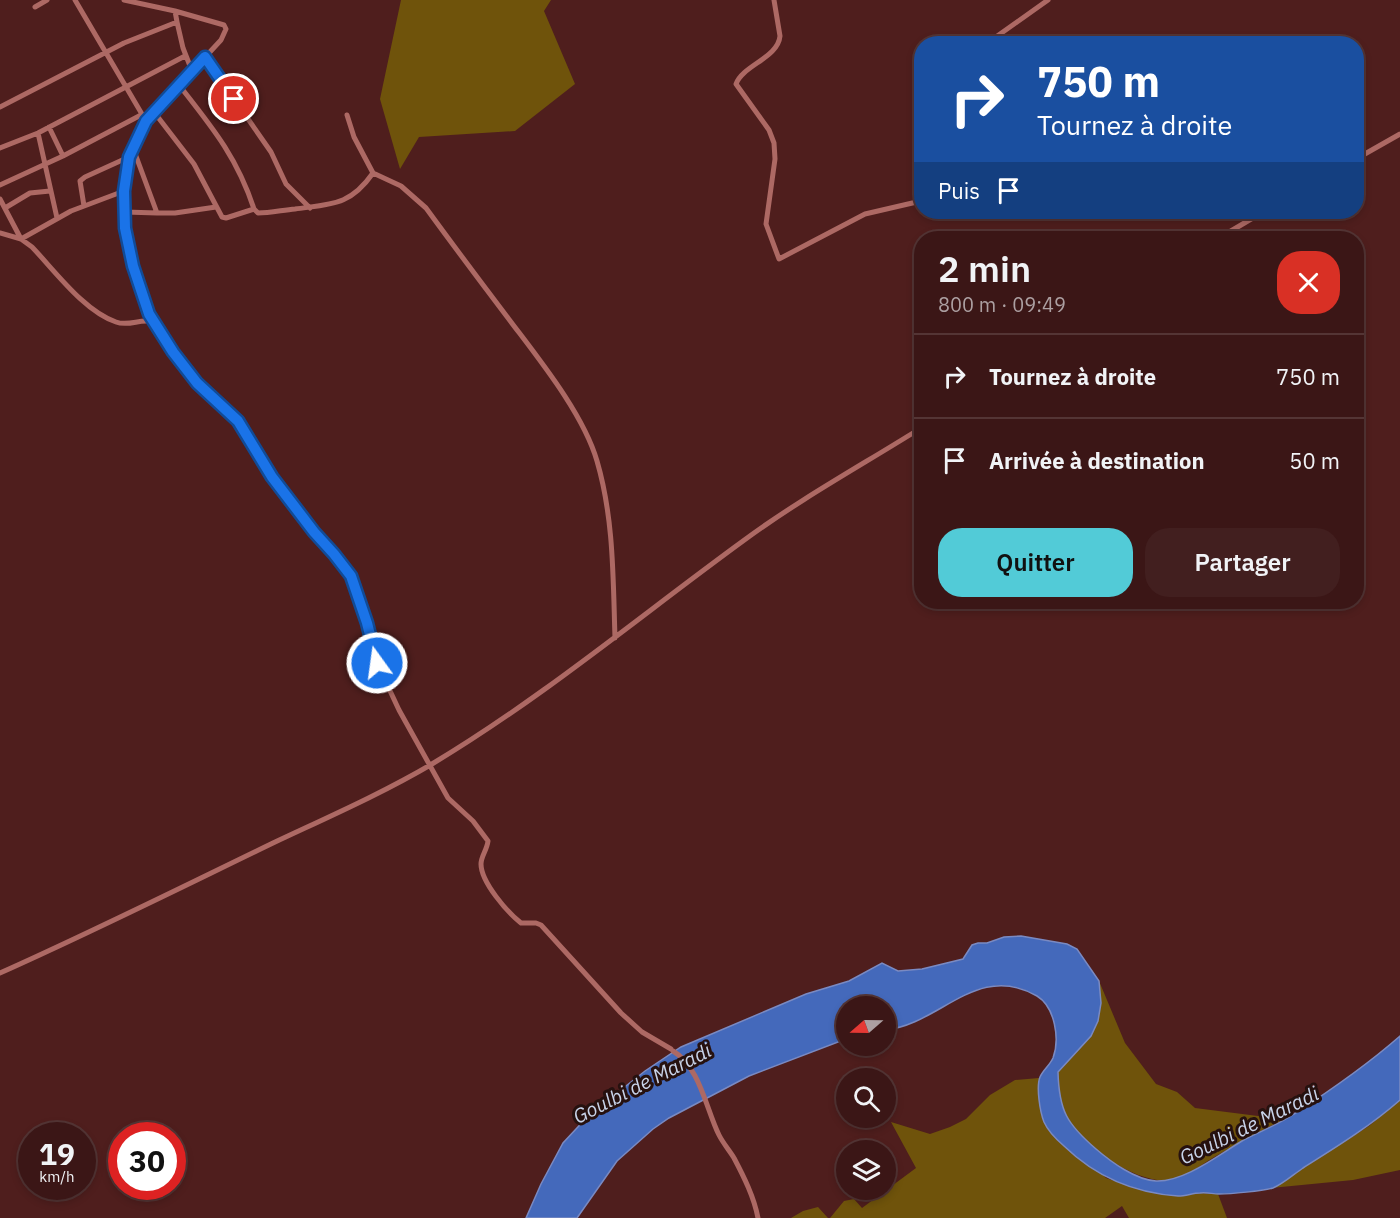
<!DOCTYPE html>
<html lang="fr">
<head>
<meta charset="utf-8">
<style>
	body { margin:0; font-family:"IBM Plex Sans",sans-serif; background:#421f1f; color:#f1f3f6; height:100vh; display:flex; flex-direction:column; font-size:22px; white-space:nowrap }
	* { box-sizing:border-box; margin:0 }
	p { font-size:20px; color:#ac9fa1 }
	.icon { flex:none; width:33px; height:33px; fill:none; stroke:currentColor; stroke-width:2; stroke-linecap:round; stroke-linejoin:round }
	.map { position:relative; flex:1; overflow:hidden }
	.drawer { position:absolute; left:914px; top:231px; width:450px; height:378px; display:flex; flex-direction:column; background:#3b1616; border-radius:24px; box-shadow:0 3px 9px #0003,0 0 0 2px #543535 }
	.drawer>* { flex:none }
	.guide { position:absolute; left:914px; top:36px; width:450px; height:183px; border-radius:24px; box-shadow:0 3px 9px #0003,0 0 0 2px #543535; background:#1a4fa0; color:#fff; overflow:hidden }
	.needle { width:39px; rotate:250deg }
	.fabs { position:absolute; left:836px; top:996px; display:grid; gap:12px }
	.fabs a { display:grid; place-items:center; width:60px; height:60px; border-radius:50%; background:#3b1616; box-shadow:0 3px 9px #0003,0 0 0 2px #543535; font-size:30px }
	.speed { position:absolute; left:18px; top:1122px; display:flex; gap:12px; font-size:30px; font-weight:700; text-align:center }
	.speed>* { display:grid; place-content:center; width:78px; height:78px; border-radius:50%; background:#3b1616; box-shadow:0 3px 9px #0003,0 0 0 2px #543535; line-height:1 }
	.speed small { font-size:15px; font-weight:400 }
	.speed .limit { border:9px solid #d22; background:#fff; color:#111 }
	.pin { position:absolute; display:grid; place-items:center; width:51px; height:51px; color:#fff; margin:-26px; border:3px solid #fff; border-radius:50%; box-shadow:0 2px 6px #0007 }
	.me { position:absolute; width:66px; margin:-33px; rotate:346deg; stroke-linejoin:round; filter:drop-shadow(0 0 4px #0008) }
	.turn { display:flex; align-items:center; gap:21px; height:126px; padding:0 24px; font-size:27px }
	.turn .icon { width:78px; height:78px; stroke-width:2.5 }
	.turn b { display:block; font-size:42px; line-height:51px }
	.then { display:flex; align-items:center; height:57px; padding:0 24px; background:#0003; gap:12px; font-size:22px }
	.round { display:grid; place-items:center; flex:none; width:63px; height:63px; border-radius:24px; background:#421f1f }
	.head { display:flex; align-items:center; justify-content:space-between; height:102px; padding:0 24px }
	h1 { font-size:36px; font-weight:600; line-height:45px }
	.primary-button { display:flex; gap:12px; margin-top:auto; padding:12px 24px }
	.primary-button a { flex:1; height:69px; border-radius:24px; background:#52cbd7; color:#111; font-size:24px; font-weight:600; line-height:69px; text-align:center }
	.primary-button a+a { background:#421f1f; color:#f1f3f6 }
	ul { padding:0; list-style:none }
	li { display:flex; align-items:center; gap:18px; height:84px; padding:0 24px; border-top:2px solid #543535 }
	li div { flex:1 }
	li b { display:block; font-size:22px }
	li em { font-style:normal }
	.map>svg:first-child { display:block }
</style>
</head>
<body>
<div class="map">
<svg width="1400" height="1218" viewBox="0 0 1400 1218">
	<rect width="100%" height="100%" fill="#4f1e1d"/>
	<path fill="#6f530b" d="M 401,0 L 551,0 L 544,11 L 575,84 L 515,131 L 419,137 L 400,169 L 380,99 Z
		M 1099,981 L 1125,1043 L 1156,1084 L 1177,1092 L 1195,1108 L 1258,1116 L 1293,1115 C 1267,1127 1242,1141 1216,1156 C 1204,1163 1190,1174 1176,1179 C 1144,1189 1083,1148 1068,1121 C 1059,1105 1058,1089 1058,1072 L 1073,1053 L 1101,1003 Z
		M 1039,1078 L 1040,1108 L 1106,1178 L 1141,1190 L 1180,1196 L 1200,1193 L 1218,1194 L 1227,1218 L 1129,1218 L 1122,1206 L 1105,1218 L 830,1218 L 844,1201 L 854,1199 L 862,1208 L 916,1168 L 891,1122 L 930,1134 L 950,1127 L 966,1119 L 990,1095 L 1015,1080 Z
		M 1400,1100 L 1400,1170 L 1353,1180 L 1271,1188 L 1369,1126 Z
		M 818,1207 L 828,1218 L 791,1218 L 803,1211 Z"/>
	<path fill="#4469bb" stroke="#7a8ac2" stroke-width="1.5" d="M 1021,936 L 1067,944 L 1077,949 L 1099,981 L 1101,1003 L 1098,1021 L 1091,1036 L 1058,1072 C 1059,1111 1067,1124 1096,1149 C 1111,1162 1136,1180 1156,1181 C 1184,1182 1217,1156 1242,1141 C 1258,1132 1278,1125 1294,1114 C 1331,1090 1367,1065 1400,1036 L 1400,1100 C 1369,1127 1338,1146 1303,1168 C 1294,1174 1283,1184 1273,1188 C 1262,1191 1231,1194 1219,1194 C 1213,1194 1206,1192 1200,1193 C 1193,1193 1186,1196 1178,1196 C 1134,1193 1096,1177 1064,1146 C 1057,1140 1048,1131 1044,1122 C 1040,1112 1036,1087 1040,1077 C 1043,1070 1050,1065 1053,1058 C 1060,1039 1055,1007 1037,996 C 977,961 940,1025 885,1030 L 885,1006 L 846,1006 L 846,1039 L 749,1076 L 669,1118 L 653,1129 L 617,1161 L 577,1218 L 526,1218 L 541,1184 L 563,1143 L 589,1115 L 645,1071 L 681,1047 L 806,994 L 849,981 L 882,963 L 898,971 L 922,969 L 963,959 L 972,945 L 978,943 L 987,943 L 1004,937 Z"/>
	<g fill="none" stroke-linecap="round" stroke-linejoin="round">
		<path stroke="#ad6964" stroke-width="5" d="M 75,0 L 146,121
			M 124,0 L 175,11 L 224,25 L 226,29 L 221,40 L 146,121 L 129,157 L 124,191 L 125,228 L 128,247 L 139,285 L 154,323 L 183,366 L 197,383 L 238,421 L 271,477 L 314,533 L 335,554 L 351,576 L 367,623 L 377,663 L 399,710 L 448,798 L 473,821 L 488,841 C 487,850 481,856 481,864 C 481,882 507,912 521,923 L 536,923 L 541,925 L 621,1013 L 642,1032 L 671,1049
			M 774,0 L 780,36 C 778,58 743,65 736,84 L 769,130 L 774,143 L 775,159 L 766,224 L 779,259 L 865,214 L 921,201
			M 35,7 L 47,0
			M 177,22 L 183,48 L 192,71
			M 986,44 L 1048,0
			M 205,57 L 271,152 L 286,184 L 310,208
			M 179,85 C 212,127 237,157 254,209 L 258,213 C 270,213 283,210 295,209 C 331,204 350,206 373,173
			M 0,107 L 124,43 L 177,22 L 175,11
			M 154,112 L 194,164 L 222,217 L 226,218 L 254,209
			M 347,115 L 354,137 L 373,173 L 401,186 L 426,208 C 453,245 480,281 508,318 C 538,358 583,413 597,461 C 614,519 613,579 615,638
			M 49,127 L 63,156 L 141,115
			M 38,133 L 57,218
			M 0,148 L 38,133 L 185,56
			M 133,148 L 157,213 L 175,213 L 216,207
			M 1356,159 L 1400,134
			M 0,185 L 63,156
			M 0,199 L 21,239 L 71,211 L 124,191
			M 84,206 L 80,181 L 85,177 L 129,157
			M 5,208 L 30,193 L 50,191
			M 125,212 L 157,213
			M 0,233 L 21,239 L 32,247 C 55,271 84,311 116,322 C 129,327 141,318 153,322
			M 1219,238 L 1263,212
			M 0,973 C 92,932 182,887 273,843 C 326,818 381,794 432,764 C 542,698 640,616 743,541 C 800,499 862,465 921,428
			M 673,1051 C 700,1067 706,1109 719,1135 C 723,1143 729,1150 734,1158 C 744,1177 754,1197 758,1218"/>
	</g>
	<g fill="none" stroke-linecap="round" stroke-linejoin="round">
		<g stroke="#114b97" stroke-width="15">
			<path id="route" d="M 234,99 L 205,57 L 146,121 L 129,157 L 124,191 L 125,228 L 133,266 L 149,314 L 173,352 L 197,383 L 238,421 L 272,477 L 314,532 L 334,554 L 351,576 L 367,623 L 377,663"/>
		</g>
		<use href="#route" stroke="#1a73e8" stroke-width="10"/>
	</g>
	<g text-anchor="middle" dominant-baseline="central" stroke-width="6" stroke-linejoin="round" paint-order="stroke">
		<g font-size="20" font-style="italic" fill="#c8d3e9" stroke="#26110f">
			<text transform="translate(642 1083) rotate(-27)">Goulbi de Maradi</text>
			<text transform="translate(1249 1125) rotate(-26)">Goulbi de Maradi</text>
		</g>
	</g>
</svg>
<div class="fabs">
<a><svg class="needle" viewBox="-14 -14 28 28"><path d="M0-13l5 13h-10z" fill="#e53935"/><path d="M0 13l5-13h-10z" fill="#ac9fa1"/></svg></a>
<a><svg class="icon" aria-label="search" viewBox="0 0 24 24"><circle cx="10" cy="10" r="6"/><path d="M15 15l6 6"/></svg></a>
<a><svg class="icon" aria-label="layers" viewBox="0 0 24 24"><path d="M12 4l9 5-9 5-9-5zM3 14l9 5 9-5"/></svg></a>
</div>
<div class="speed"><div>19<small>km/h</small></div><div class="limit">30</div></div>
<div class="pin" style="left:234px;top:99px;background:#d93025"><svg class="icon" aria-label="arrive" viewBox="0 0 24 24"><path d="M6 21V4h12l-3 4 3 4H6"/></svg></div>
<svg class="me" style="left:377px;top:663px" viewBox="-20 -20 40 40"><circle r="17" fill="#1a73e8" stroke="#fff" stroke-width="3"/><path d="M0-11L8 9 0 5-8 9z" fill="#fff"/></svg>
<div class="guide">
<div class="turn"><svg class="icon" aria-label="right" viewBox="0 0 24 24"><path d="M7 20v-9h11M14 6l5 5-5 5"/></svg><div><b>750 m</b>Tournez à droite</div></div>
<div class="then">Puis<svg class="icon" aria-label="arrive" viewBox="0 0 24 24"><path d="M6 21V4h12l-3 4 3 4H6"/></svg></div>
</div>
<section class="drawer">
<div class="head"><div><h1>2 min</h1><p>800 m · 09:49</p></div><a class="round" style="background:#d93025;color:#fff"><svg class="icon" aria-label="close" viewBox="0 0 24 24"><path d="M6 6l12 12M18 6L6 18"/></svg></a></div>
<ul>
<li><svg class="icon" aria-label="right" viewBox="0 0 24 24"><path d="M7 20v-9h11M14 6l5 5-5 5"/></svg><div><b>Tournez à droite</b></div><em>750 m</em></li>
<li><svg class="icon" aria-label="arrive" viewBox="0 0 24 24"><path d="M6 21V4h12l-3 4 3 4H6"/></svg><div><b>Arrivée à destination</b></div><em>50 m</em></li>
</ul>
<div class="primary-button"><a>Quitter</a><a>Partager</a></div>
</section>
</div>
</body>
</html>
